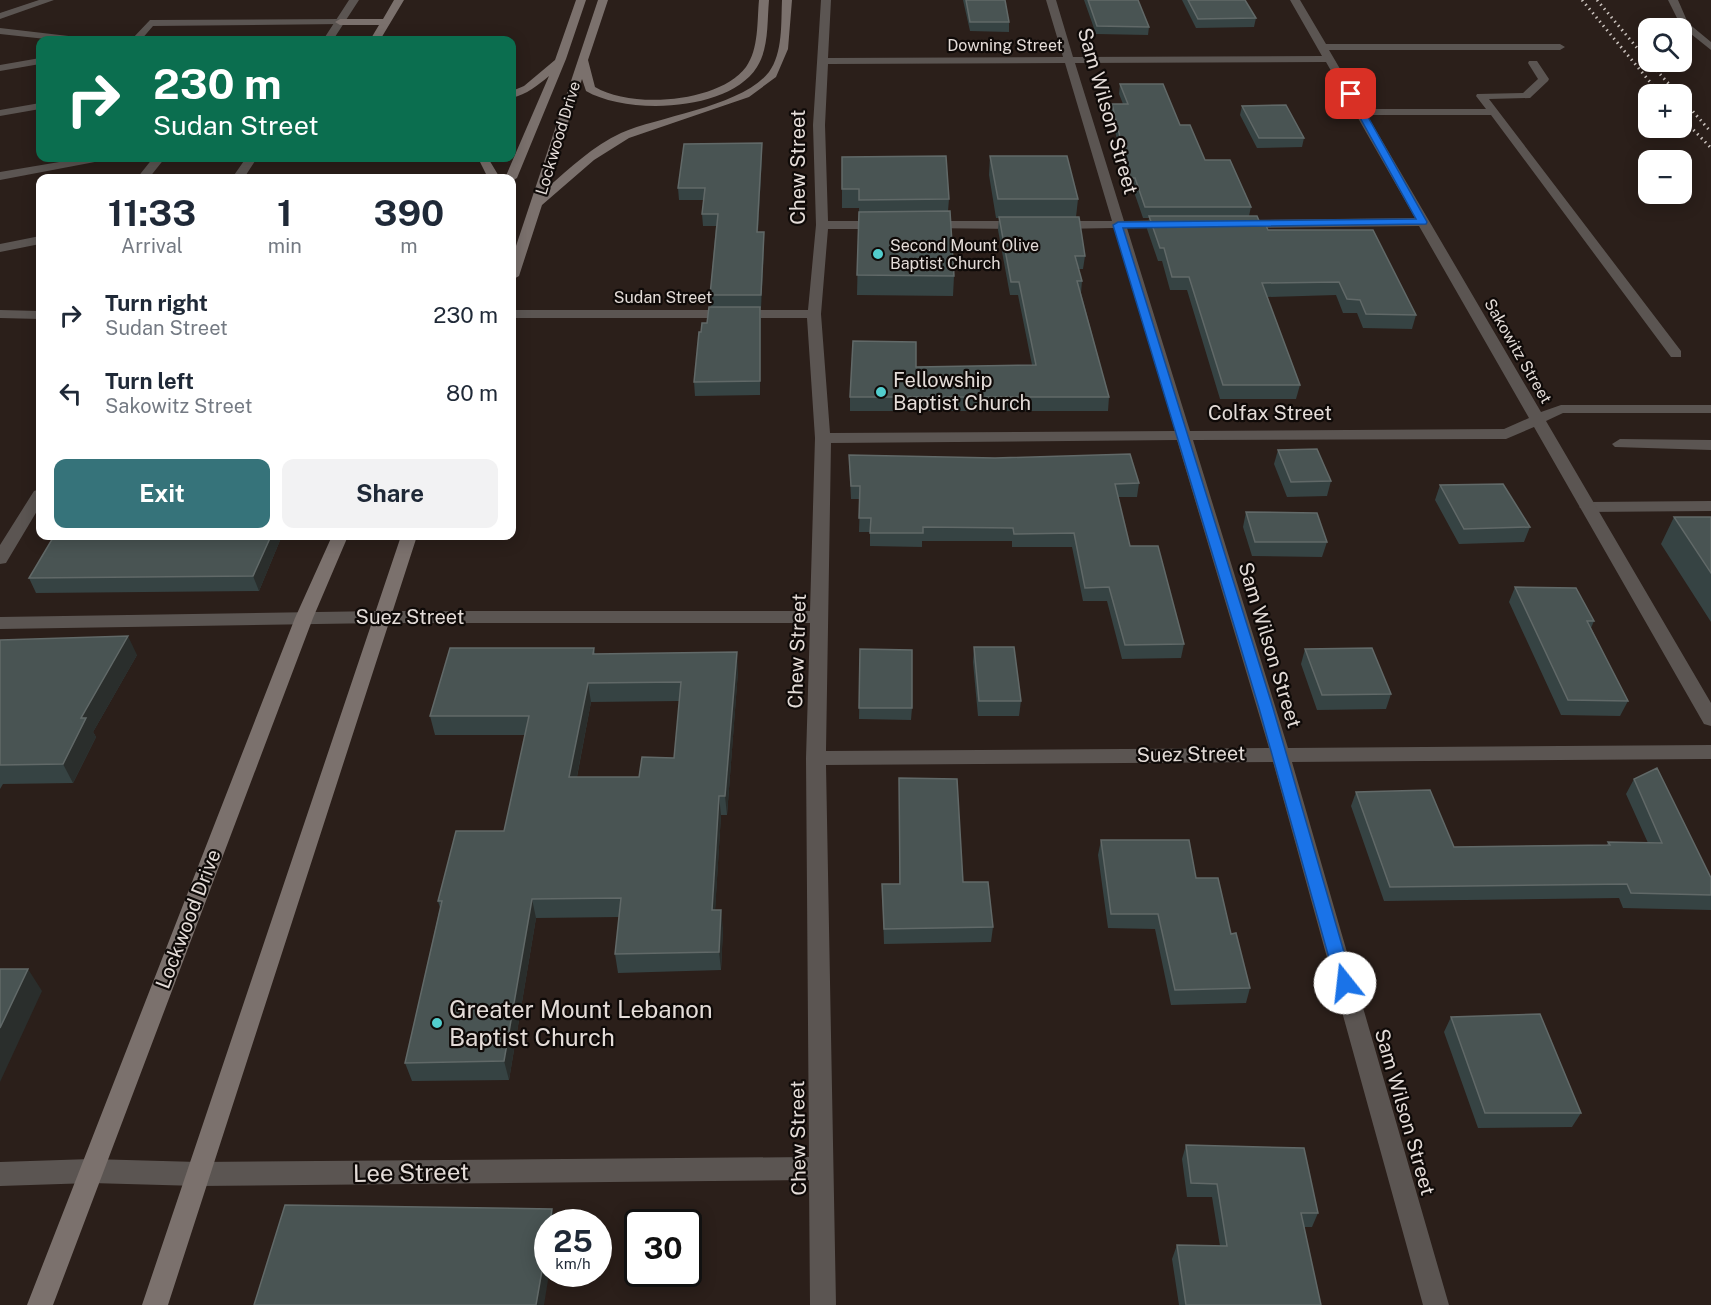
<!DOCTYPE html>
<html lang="en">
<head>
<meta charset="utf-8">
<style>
	body { margin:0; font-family:"Public Sans",sans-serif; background:#f2f2f3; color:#1f2937; height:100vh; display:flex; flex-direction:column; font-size:22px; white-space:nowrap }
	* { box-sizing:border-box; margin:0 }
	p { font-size:20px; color:#747a83 }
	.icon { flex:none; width:33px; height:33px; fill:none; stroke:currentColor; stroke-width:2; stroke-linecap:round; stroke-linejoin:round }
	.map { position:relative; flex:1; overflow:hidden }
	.details { position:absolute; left:36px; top:174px; width:480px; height:366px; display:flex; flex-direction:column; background:#fff; border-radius:12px; box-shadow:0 3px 15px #0003 }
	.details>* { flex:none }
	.top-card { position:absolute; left:36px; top:36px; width:480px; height:126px; border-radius:12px; box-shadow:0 3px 15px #0003; background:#0b6e4f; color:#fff; overflow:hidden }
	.fabs { position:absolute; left:1638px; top:18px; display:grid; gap:12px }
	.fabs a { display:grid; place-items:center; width:54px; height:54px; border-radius:12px; background:#fff; box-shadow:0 3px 15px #0003; font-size:30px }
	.speed { position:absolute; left:534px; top:1209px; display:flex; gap:12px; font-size:30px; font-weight:700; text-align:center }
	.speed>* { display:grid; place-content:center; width:78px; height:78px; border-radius:50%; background:#fff; box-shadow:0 3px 15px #0003; line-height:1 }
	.speed small { font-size:15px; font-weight:400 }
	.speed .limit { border:3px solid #111; border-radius:9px; background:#fff; color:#111 }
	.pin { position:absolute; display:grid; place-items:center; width:51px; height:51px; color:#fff; margin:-26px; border-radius:12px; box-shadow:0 3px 9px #0006 }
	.me { position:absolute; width:66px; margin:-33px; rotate:344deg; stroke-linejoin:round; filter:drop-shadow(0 0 4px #0008) }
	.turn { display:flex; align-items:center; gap:21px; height:126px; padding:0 18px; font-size:27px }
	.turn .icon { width:78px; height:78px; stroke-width:2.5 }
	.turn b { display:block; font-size:42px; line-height:51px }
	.eta { display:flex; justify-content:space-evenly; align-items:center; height:102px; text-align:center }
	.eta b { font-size:36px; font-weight:700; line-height:42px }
	.action { display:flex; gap:12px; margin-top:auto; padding:12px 18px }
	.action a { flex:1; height:69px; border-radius:12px; background:#36737a; color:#fff; font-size:24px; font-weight:700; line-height:69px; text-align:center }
	.action a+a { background:#f2f2f3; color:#1f2937 }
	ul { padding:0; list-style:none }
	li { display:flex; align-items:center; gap:18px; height:78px; padding:0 18px }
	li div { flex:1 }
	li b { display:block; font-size:22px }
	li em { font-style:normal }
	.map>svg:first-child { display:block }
</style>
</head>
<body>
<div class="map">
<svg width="1711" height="1305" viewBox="0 0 1711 1305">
	<rect width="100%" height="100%" fill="#2b1f1a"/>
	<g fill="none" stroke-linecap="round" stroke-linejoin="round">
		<path fill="#5b5552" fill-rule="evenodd" d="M 39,0 L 54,0 L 0,19 L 0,13 Z
			M 1668,0 L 1678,0 L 1688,23 L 1711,42 L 1711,50 L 1681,26 Z
			M 340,19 L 343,20 L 343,24 L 153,26 L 141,40 L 131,40 L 150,20 Z
			M 0,28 L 77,37 L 82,40 L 55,40 L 0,34 Z
			M 40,58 L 40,64 L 0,71 L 0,65 Z
			M 1529,61 L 1537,61 L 1549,79 L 1548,81 L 1530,98 L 1489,99 L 1681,351 L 1681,357 L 1671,357 L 1491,115 L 1361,115 L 1355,112 L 1361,109 L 1486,109 L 1476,96 L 1477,94 L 1523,93 L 1538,79 L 1528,63 Z
			M 40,103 L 40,109 L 0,116 L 0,110 Z
			M 83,158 L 106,158 L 100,161 L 0,180 L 0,172 Z
			M 153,158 L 165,158 L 149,178 L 137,178 Z
			M 40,236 L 40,244 L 0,252 L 0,244 Z
			M 1620,439 L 1711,440 L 1711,450 L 1615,447 L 1612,444 Z
			M 1711,501 L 1711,511 L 1587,512 L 1579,507 L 1587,502 Z"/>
		<path fill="#5b5552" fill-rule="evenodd" d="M 349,0 L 359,0 L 333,40 L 323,40 Z
			M 821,0 L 831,0 L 828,58 L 1063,57 L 1046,0 L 1056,0 L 1073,57 L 1322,56 L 1290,0 L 1300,0 L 1326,44 L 1560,44 L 1565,47 L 1560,50 L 1329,50 L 1541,412 L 1561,405 L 1711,405 L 1711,413 L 1563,413 L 1546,421 L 1711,703 L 1711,726 L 1704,724 L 1534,427 L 1506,439 L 1193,440 L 1288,748 L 1711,745 L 1711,759 L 1292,762 L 1449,1305 L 1423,1305 L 1273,762 L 826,765 L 836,1305 L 810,1305 L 809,1180 L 198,1186 L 91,1183 L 0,1186 L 0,1162 L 91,1159 L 198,1162 L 809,1157 L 806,758 L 810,623 L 380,623 L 0,629 L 0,617 L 380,611 L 810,611 L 815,438 L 807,318 L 512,318 L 512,310 L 808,310 L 816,225 L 813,125 ZM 1326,62 L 1415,218 L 1240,220 L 1234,224 L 1240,228 L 1419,226 L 1529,418 L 1504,429 L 1190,431 L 1127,228 L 1171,228 L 1177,224 L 1171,220 L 1124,221 L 1075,63 ZM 1065,63 L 1112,221 L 1057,221 L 1051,225 L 1057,229 L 1114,228 L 1175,431 L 830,433 L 821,314 L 828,229 L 883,229 L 889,225 L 883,221 L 828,221 L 825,125 L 828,64 ZM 1177,440 L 1269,748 L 826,751 L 831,443 Z
			M 246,158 L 257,158 L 244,178 L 232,178 Z
			M 925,221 L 1024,221 L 1030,225 L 1024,229 L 921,228 L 919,225 Z
			M 0,310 L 40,311 L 40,319 L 0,318 Z
			M 40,489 L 40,506 L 6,563 L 0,564 L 0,545 L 34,491 Z"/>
		<path fill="#7b716d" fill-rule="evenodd" d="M 394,0 L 404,0 L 380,40 L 370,40 L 379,25 L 340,25 L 335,22 L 340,19 L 383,19 Z
			M 576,0 L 586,0 L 566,59 L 517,178 L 512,181 L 512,178 L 505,178 L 549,76 C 537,86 527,94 512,98 L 512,91 L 524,86 L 555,60 Z
			M 598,0 L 608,0 L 588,60 L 595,87 C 631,109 719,103 746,67 C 759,49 757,21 759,0 L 769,0 C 767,22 769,48 757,67 C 729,112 627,115 586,91 L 582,79 L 547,188 C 570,168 593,146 621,133 C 661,116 743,106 769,72 C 783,53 781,23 782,0 L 792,0 L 788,49 L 776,77 L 749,97 L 629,138 L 594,160 L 542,205 L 519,276 L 512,280 L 512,258 Z
			M 478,158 L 488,158 L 500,178 L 488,178 Z
			M 332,536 L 348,536 L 313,618 L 53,1305 L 27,1305 L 295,618 Z
			M 401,536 L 417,536 L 168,1305 L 142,1305 Z"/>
		<path stroke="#ccc4bf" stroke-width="3" stroke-dasharray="1.5 4" stroke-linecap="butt" d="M 1582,0 L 1660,94
			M 1597,0 L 1648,61
			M 1649,62 L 1678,94
			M 1682,99 L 1711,132
			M 1682,118 L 1711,148"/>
	</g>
	<path fill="#364343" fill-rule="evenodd" d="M 963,0 L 1005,0 L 1009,22 L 1009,32 L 970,31 Z
		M 1084,0 L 1138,0 L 1149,27 L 1148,35 L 1096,34 Z
		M 1182,0 L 1245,0 L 1256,18 L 1254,27 L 1196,28 Z
		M 1120,84 L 1180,125 L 1205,160 L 1251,207 L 1249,216 L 1268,230 L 1416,315 L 1412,329 L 1363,328 L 1357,313 L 1343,313 L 1336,295 L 1267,297 L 1300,385 L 1296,399 L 1220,399 L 1187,290 L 1170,290 L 1162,261 L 1158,261 L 1147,229 L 1149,218 L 1143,218 L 1133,189 L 1128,189 L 1111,113 L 1112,104 L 1123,104 L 1119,94 Z
		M 1242,106 L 1304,138 L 1302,147 L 1257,148 L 1240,115 Z
		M 762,143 L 762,155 L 758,232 L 764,245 L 761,308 L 760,308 L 760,395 L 695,396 L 694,382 L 701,332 L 707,323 L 711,307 L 710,295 L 716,226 L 703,226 L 702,214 L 704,200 L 679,200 L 678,188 Z
		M 990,156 L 1078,199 L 1076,217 L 1085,256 L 1083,269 L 1079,269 L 1082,281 L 1081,293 L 1109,397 L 1108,411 L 850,411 L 850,397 L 916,367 L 1032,365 L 1018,295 L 1010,295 L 998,230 L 999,218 L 996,218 L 989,175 Z
		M 842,157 L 949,199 L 948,211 L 954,276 L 953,296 L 857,295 L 859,208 L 842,208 Z
		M 1278,450 L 1331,481 L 1327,496 L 1287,497 L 1274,464 Z
		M 849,455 L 1139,483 L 1137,497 L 1118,497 L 1130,546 L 1184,644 L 1181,658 L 1122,659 L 1107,601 L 1083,601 L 1072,547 L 1012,547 L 1012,541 L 922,541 L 922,547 L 870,546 L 870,532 L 859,532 L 860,499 L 851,499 Z
		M 1440,485 L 1530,527 L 1524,542 L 1459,544 L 1435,500 Z
		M 1246,512 L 1327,542 L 1322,557 L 1252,556 L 1243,527 Z
		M 1674,517 L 1711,517 L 1711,622 L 1661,544 Z
		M 54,536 L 280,536 L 281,538 L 259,591 L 36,593 L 29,578 Z
		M 1515,587 L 1594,621 L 1591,628 L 1628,701 L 1620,716 L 1561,715 L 1509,602 Z
		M 0,640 L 137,655 L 93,732 L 96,737 L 73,783 L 3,784 L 0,789 Z
		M 974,647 L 1021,701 L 1019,716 L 978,716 L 973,662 Z
		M 594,648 L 595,654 L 738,671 L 727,815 L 721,815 L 715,910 L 723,929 L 721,970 L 618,973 L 615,954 L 619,917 L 536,918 L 509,1080 L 412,1081 L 405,1063 L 440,908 L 438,901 L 504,831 L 525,735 L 435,735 L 430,716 ZM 680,701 L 674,758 L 639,777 L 577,777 L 591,702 Z
		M 860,649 L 912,708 L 911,720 L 859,719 Z
		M 1305,649 L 1391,694 L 1386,709 L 1317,710 L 1301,664 Z
		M 899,778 L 963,882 L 993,927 L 991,942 L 884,944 L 882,884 L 899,884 Z
		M 1634,779 L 1711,878 L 1711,910 L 1623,908 L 1619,898 L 1384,901 L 1351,806 L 1356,792 L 1454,847 L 1607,845 L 1608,842 L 1648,843 L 1626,794 Z
		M 1101,840 L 1196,878 L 1231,934 L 1250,988 L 1246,1003 L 1171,1005 L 1155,929 L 1108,928 L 1098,855 Z
		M 1451,1017 L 1581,1113 L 1572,1127 L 1478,1128 L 1444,1032 Z
		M 1186,1145 L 1318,1213 L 1312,1227 L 1304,1227 L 1321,1305 L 1179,1305 L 1172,1259 L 1177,1245 L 1220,1246 L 1212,1197 L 1187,1197 L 1182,1159 Z"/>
	<path fill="#2a2e2c" d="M 762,143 L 762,155 L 757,245 L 757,232 Z
		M 764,232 L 764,245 L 761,308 L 761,295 Z
		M 760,307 L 761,320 L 760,395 Z
		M 271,536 L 280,536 L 281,538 L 259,591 L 253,576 Z
		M 128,636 L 137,655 L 93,732 L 96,737 L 73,783 L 63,764 L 81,718 Z
		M 737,652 L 738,671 L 727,815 L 725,796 Z
		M 588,683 L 591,702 L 573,797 L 569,777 Z
		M 719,796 L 721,815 L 714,929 L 712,910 Z
		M 532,899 L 536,918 L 509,1080 L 504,1061 Z
		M 721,910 L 723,929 L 721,970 L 719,952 Z
		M 28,969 L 42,991 L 0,1082 L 0,1028 Z
		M 552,1209 L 556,1222 L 550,1222 Z
		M 548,1236 L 548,1274 L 549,1274 L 544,1305 L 536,1305 Z"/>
	<path fill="#495453" stroke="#616968" stroke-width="1.5" fill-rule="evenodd" d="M 966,0 L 1005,0 L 1009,22 L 970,22 Z
		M 1088,0 L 1138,0 L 1149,27 L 1097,26 Z
		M 1188,0 L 1245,0 L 1256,18 L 1198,19 Z
		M 1120,84 L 1163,84 L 1180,125 L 1190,125 L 1205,160 L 1230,160 L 1251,207 L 1145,207 L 1135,178 L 1130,178 L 1112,104 L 1128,104 Z
		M 1286,105 L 1304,138 L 1259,138 L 1242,106 Z
		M 762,143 L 757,232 L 764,232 L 761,295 L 710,295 L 718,214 L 702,214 L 705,188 L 678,188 L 684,144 Z
		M 946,156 L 949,199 L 859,200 L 859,189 L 842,189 L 842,157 Z
		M 990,156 L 1067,156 L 1078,199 L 998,199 Z
		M 950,211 L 954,276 L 857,275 L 859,212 Z
		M 1149,216 L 1257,216 L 1260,223 L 1265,223 L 1268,230 L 1373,230 L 1416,315 L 1366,314 L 1360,300 L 1347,299 L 1339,282 L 1262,283 L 1300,385 L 1223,385 L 1189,277 L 1172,277 L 1164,248 L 1160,248 Z
		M 999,217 L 1079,217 L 1085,256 L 1075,256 L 1082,281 L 1077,281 L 1109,397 L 850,397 L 853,341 L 916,342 L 916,367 L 1036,365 L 1019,282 L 1011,282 Z
		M 709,307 L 760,307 L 760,381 L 694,382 L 699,332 L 701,332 L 702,323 L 707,323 Z
		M 1317,449 L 1331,481 L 1291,482 L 1278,450 Z
		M 1130,454 L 1139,483 L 1115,484 L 1130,546 L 1158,546 L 1184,644 L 1125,645 L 1109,587 L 1085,588 L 1074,533 L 1014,534 L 1013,528 L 923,527 L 923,533 L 870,533 L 871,518 L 859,518 L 860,486 L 851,486 L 849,455 L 995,458 Z
		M 1503,484 L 1530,527 L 1464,529 L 1440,485 Z
		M 1246,512 L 1317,513 L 1327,542 L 1255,542 Z
		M 1674,517 L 1711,517 L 1711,573 Z
		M 54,536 L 271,536 L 253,576 L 29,578 Z
		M 1515,587 L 1576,588 L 1594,621 L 1587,621 L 1628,701 L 1568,700 Z
		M 128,636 L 81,718 L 86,718 L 63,764 L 0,765 L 0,640 Z
		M 974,647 L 1014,647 L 1021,701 L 979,701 Z
		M 450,648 L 594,648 L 593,654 L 737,652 L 725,796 L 719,796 L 712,910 L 721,910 L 719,952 L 615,954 L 621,898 L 532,899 L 504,1061 L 405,1063 L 442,901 L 438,901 L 456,831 L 504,831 L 529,716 L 430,716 ZM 681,682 L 674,758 L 642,757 L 639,777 L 569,777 L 588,683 Z
		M 1372,648 L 1391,694 L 1322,695 L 1305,649 Z
		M 860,649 L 912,650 L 912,708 L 859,708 Z
		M 1657,768 L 1711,878 L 1711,895 L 1631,893 L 1627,884 L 1390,887 L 1356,792 L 1430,790 L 1454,847 L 1610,845 L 1608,842 L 1662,843 L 1634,779 Z
		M 899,778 L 957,779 L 963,882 L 988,882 L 993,927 L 884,929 L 882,884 L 900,884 Z
		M 1101,840 L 1189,840 L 1196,878 L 1218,878 L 1231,934 L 1236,933 L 1250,988 L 1175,990 L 1158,914 L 1111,914 Z
		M 0,969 L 28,969 L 0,1028 Z
		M 1540,1014 L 1581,1113 L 1485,1113 L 1451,1017 Z
		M 1186,1145 L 1304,1148 L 1318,1213 L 1301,1213 L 1321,1305 L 1186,1305 L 1177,1245 L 1227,1246 L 1217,1184 L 1191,1183 Z
		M 285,1205 L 552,1209 L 550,1222 L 548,1222 L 548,1236 L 536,1305 L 254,1305 Z"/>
	<path fill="#1a73e8" stroke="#114b97" stroke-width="1.5" d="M 1351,92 L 1355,94 L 1427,222 L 1426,224 L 1123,228 L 1273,708 L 1353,983 L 1351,988 L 1339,988 L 1336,983 L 1259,708 L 1113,225 L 1118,222 L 1416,219 L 1347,94 Z"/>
	<g fill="#52cdcd" stroke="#0f0a08" stroke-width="2">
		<circle cx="878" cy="254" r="6"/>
		<circle cx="881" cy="392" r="6"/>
		<circle cx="437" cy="1023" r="6"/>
	</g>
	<g text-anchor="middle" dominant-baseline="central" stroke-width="4.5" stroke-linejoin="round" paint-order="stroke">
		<g font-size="16" fill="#e4dcd8" stroke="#0f0a08">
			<text x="1005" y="45">Downing Street</text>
			<text transform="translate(558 138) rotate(-73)">Lockwood Drive</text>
			<text x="663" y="297">Sudan Street</text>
			<text transform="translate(1518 351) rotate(60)">Sakowitz Street</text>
		</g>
		<g font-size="16" fill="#e4dcd8" stroke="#0f0a08" text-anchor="start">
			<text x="890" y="245">Second Mount Olive<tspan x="890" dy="18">Baptist Church</tspan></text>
		</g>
		<g font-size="20" fill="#e4dcd8" stroke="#0f0a08">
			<text transform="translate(1108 111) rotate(74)">Sam Wilson Street</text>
			<text transform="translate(798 167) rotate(-90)">Chew Street</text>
			<text x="1270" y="413">Colfax Street</text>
			<text x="410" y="617">Suez Street</text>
			<text transform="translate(1270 645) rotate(73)">Sam Wilson Street</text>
			<text transform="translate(797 651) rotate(-88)">Chew Street</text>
			<text transform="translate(1191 754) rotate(-1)">Suez Street</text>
			<text transform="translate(188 919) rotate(-69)">Lockwood Drive</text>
			<text transform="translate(1405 1112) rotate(74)">Sam Wilson Street</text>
			<text transform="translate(798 1138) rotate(-91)">Chew Street</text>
		</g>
		<g font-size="20" fill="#e4dcd8" stroke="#0f0a08" text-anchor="start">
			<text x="893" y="380">Fellowship<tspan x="893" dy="23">Baptist Church</tspan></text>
		</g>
		<g font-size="24" fill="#e4dcd8" stroke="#0f0a08" text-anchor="start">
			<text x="449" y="1009">Greater Mount Lebanon<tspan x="449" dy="28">Baptist Church</tspan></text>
		</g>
		<g font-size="24" fill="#e4dcd8" stroke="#0f0a08">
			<text transform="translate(411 1172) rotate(-1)">Lee Street</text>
		</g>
	</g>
</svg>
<div class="fabs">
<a><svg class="icon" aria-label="search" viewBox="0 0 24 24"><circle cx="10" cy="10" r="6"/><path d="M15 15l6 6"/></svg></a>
<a>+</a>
<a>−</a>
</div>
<div class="speed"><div>25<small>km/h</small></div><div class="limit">30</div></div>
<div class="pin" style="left:1351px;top:94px;background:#d93025"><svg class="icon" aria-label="arrive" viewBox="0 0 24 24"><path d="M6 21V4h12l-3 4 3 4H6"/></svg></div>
<svg class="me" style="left:1345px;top:983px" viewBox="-20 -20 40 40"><circle r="19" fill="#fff"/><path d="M0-13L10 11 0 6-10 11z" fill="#1a73e8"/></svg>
<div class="top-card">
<div class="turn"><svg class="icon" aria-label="right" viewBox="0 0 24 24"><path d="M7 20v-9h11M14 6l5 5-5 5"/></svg><div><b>230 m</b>Sudan Street</div></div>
</div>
<section class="details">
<div class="eta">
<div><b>11:33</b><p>Arrival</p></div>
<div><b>1</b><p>min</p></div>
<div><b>390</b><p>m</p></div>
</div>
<ul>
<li><svg class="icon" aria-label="right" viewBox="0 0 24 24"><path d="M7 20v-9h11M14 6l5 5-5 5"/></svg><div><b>Turn right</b><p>Sudan Street</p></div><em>230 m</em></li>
<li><svg class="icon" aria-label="left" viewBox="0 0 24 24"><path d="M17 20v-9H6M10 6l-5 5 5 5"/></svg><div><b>Turn left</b><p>Sakowitz Street</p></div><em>80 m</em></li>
</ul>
<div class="action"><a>Exit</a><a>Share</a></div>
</section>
</div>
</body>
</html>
